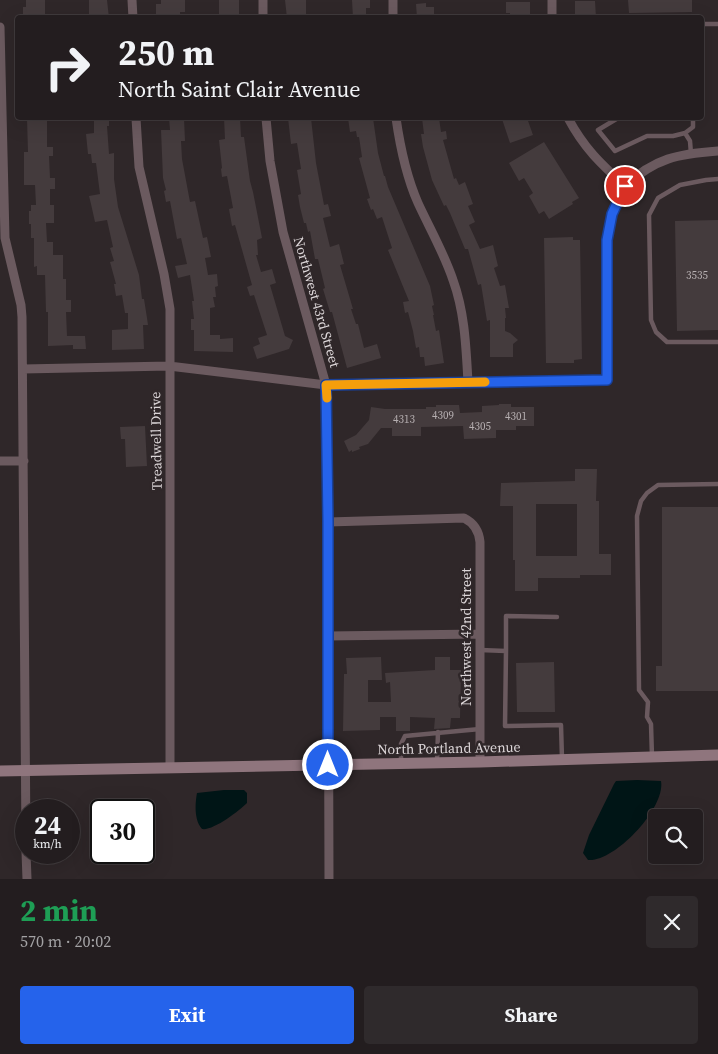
<!DOCTYPE html>
<html lang="en">
<head>
<meta charset="utf-8">
<style>
	body { margin:0; font-family:"Source Serif 4",serif; background:#2f2a2c; color:#f1f3f6; height:100vh; display:flex; flex-direction:column; font-size:19px; white-space:nowrap }
	* { box-sizing:border-box; margin:0 }
	p { font-size:16px; color:#a3a2a4 }
	.icon { flex:none; width:28px; height:28px; fill:none; stroke:currentColor; stroke-width:2; stroke-linecap:round; stroke-linejoin:round }
	.map { position:relative; height:879px; overflow:hidden }
	.sheet { display:flex; flex-direction:column; background:#231d1f; flex:1 }
	.sheet>* { flex:none }
	.top-card { position:absolute; left:15px; top:15px; width:689px; height:105px; border-radius:5px; box-shadow:0 5px 20px #0002,0 0 0 1px #403b3d; background:#231d1f; color:#f1f3f6; overflow:hidden }
	.tools { position:absolute; left:648px; top:809px; display:grid; gap:10px }
	.tools a { display:grid; place-items:center; width:55px; height:55px; border-radius:5px; background:#231d1f; box-shadow:0 5px 20px #0002,0 0 0 1px #403b3d; font-size:25px }
	.speed { position:absolute; left:15px; top:799px; display:flex; gap:10px; font-size:25px; font-weight:700; text-align:center }
	.speed>* { display:grid; place-content:center; width:65px; height:65px; border-radius:50%; background:#231d1f; box-shadow:0 5px 20px #0002,0 0 0 1px #403b3d; line-height:1 }
	.speed small { font-size:12px; font-weight:400 }
	.speed .limit { border:2px solid #111; border-radius:8px; background:#fff; color:#111 }
	.pin { position:absolute; display:grid; place-items:center; width:42px; height:42px; color:#fff; margin:-21px; border:2px solid #fff; border-radius:50%; box-shadow:0 1px 5px #0007 }
	.me { position:absolute; width:55px; margin:-28px; rotate:0deg; stroke-linejoin:round; filter:drop-shadow(0 0 4px #0008) }
	.turn { display:flex; align-items:center; gap:18px; height:105px; padding:0 20px; font-size:22px }
	.turn .icon { width:65px; height:65px; stroke-width:2.5 }
	.turn b { display:block; font-size:35px; line-height:42px }
	.round { display:grid; place-items:center; flex:none; width:52px; height:52px; border-radius:5px; background:#2f2a2c }
	.headline { display:flex; align-items:center; justify-content:space-between; height:85px; padding:0 20px }
	h1 { font-size:30px; font-weight:700; line-height:38px; color:#1e9e55 }
	.primary-button { display:flex; gap:10px; margin-top:auto; padding:10px 20px }
	.primary-button a { flex:1; height:58px; border-radius:5px; background:#2563eb; color:#fff; font-size:20px; font-weight:700; line-height:58px; text-align:center }
	.primary-button a+a { background:#2f2a2c; color:#f1f3f6 }
	.map>svg:first-child { display:block }
</style>
</head>
<body>
<div class="map">
<svg width="718" height="879" viewBox="0 0 718 879">
	<rect width="100%" height="100%" fill="#2f2729"/>
	<path fill="#001516" d="M 637,780 L 661,781 C 666,808 614,863 588,860 L 583,853 L 589,835 L 614,784 L 616,781 Z
		M 224,790 L 244,790 L 247,793 L 247,803 C 239,811 213,831 202,829 C 194,820 195,804 197,793 Z"/>
	<path fill="#443b3d" fill-rule="evenodd" d="M 26,0 L 45,0 L 45,18 L 23,18 L 23,7 L 26,7 Z
		M 89,0 L 107,0 L 109,18 L 89,18 Z
		M 161,0 L 185,0 L 185,12 L 180,12 L 180,17 L 156,17 L 156,4 L 161,4 Z
		M 219,0 L 239,0 L 239,18 L 219,18 Z
		M 285,0 L 306,0 L 306,18 L 287,18 Z
		M 352,0 L 370,0 L 370,8 L 366,8 L 366,18 L 353,18 Z
		M 628,0 L 692,0 L 692,12 L 629,13 Z
		M 575,1 L 595,1 L 596,18 L 575,18 Z
		M 506,2 L 530,2 L 530,18 L 510,18 L 510,13 L 506,13 Z
		M 426,3 L 426,7 L 434,7 L 434,18 L 417,18 L 416,4 Z
		M 27,118 L 47,118 L 47,147 L 53,147 L 53,156 L 49,156 L 50,178 L 55,178 L 55,189 L 50,189 L 50,205 L 54,205 L 54,223 L 46,223 L 47,242 L 53,242 L 53,255 L 63,255 L 63,279 L 66,279 L 66,300 L 71,300 L 71,312 L 66,312 L 67,336 L 85,336 L 86,349 L 73,349 L 73,345 L 48,346 L 48,312 L 46,312 L 45,275 L 37,275 L 37,266 L 34,267 L 34,238 L 31,238 L 31,224 L 29,224 L 29,211 L 31,211 L 31,205 L 36,205 L 35,185 L 24,185 L 24,152 L 28,152 Z
		M 94,118 L 109,118 L 109,126 L 107,126 L 109,154 L 114,153 L 114,179 L 118,207 L 139,275 L 142,299 L 144,299 L 147,318 L 148,325 L 143,325 L 144,349 L 112,350 L 112,330 L 128,329 L 128,313 L 125,313 L 122,295 L 116,296 L 114,284 L 116,284 L 110,262 L 114,261 L 110,248 L 113,247 L 107,220 L 95,222 L 91,204 L 89,196 L 100,194 L 96,163 L 92,163 L 91,154 L 88,154 L 86,134 L 94,133 Z
		M 169,118 L 184,118 L 185,141 L 181,141 L 182,159 L 190,202 L 195,201 L 203,238 L 207,237 L 211,257 L 205,258 L 208,275 L 217,274 L 218,286 L 215,287 L 216,297 L 213,297 L 215,307 L 210,308 L 210,335 L 220,335 L 220,339 L 233,338 L 233,352 L 194,351 L 194,330 L 191,330 L 191,319 L 194,319 L 192,301 L 194,301 L 190,275 L 178,278 L 175,266 L 187,264 L 181,238 L 177,239 L 170,201 L 166,202 L 164,191 L 166,190 L 163,178 L 161,130 L 170,130 Z
		M 224,118 L 240,118 L 241,137 L 244,137 L 250,181 L 253,192 L 262,238 L 257,240 L 258,255 L 256,255 L 261,272 L 272,269 L 276,283 L 270,285 L 285,336 L 293,340 L 289,349 L 257,359 L 253,347 L 260,344 L 258,338 L 267,335 L 254,295 L 250,296 L 247,287 L 252,285 L 235,225 L 232,226 L 229,209 L 233,208 L 227,176 L 222,177 L 221,169 L 222,168 L 219,140 L 225,139 Z
		M 288,118 L 311,118 L 316,163 L 324,205 L 328,204 L 331,216 L 323,218 L 330,247 L 339,244 L 344,264 L 340,265 L 353,309 L 351,309 L 356,324 L 358,324 L 364,348 L 377,344 L 381,358 L 347,368 L 332,312 L 330,312 L 323,289 L 325,288 L 318,259 L 315,259 L 310,231 L 308,232 L 306,223 L 304,223 L 300,207 L 298,195 L 301,194 L 297,170 L 301,169 L 297,143 L 291,144 Z
		M 348,118 L 373,118 L 378,153 L 384,176 L 385,176 L 388,187 L 430,286 L 434,305 L 432,306 L 434,315 L 433,315 L 436,331 L 439,330 L 444,363 L 425,366 L 424,357 L 420,357 L 419,347 L 416,348 L 413,331 L 408,312 L 405,313 L 403,302 L 409,301 L 388,250 L 392,248 L 382,217 L 377,219 L 373,209 L 371,210 L 367,199 L 370,198 L 359,158 L 362,157 L 359,137 L 357,137 L 356,131 L 350,132 Z
		M 422,118 L 439,118 L 441,132 L 446,131 L 447,139 L 443,140 L 454,179 L 456,178 L 459,185 L 465,182 L 473,204 L 468,206 L 475,222 L 469,225 L 480,249 L 493,245 L 498,266 L 494,268 L 500,286 L 505,285 L 509,308 L 505,308 L 506,318 L 505,318 L 505,331 L 510,333 L 518,340 L 513,344 L 513,357 L 490,357 L 490,320 L 487,321 L 481,284 L 478,285 L 468,249 L 465,249 L 450,213 L 446,205 L 444,206 L 432,180 L 423,147 L 421,134 L 424,134 Z
		M 508,118 L 527,118 L 533,135 L 510,143 L 502,119 Z
		M 544,142 L 579,198 L 572,202 L 573,204 L 549,219 L 544,211 L 539,214 L 529,196 L 533,193 L 524,178 L 519,181 L 509,163 Z
		M 718,220 L 718,330 L 677,331 L 675,221 Z
		M 573,237 L 573,240 L 580,240 L 582,359 L 574,360 L 574,363 L 546,363 L 544,238 Z
		M 499,404 L 511,404 L 511,407 L 534,407 L 534,426 L 516,426 L 516,430 L 496,430 L 496,438 L 464,439 L 463,426 L 421,427 L 421,436 L 392,436 L 392,428 L 381,428 L 368,444 L 359,447 L 360,449 L 352,452 L 352,450 L 349,452 L 344,441 L 356,435 L 369,420 L 371,407 L 385,409 L 426,409 L 426,407 L 436,407 L 436,405 L 459,405 L 460,413 L 482,412 L 482,406 L 499,405 Z
		M 145,426 L 147,466 L 126,467 L 125,439 L 121,439 L 120,427 Z
		M 575,469 L 597,469 L 596,501 L 599,501 L 599,554 L 611,554 L 611,575 L 580,575 L 580,578 L 538,578 L 538,591 L 515,591 L 515,560 L 513,560 L 513,506 L 500,506 L 501,483 L 575,481 ZM 536,504 L 577,504 L 577,556 L 536,556 Z
		M 662,507 L 718,507 L 718,691 L 656,691 L 656,666 L 662,666 Z
		M 381,657 L 382,680 L 368,680 L 368,702 L 391,702 L 390,682 L 386,683 L 385,673 L 435,670 L 435,657 L 450,657 L 450,670 L 461,670 L 460,718 L 451,718 L 450,728 L 434,729 L 435,718 L 410,717 L 410,731 L 396,731 L 396,717 L 380,717 L 380,730 L 343,731 L 344,674 L 347,674 L 346,658 Z
		M 554,662 L 555,712 L 517,712 L 516,663 Z"/>
	<g fill="none" stroke-linecap="round" stroke-linejoin="round">
		<path stroke="#6b5a5f" stroke-width="4.5" d="M 701,24 L 718,24
			M 618,118 L 598,130 L 615,151 L 647,136 L 673,136 L 685,133 L 690,141 L 691,154
			M 685,133 L 693,127 L 693,118
			M 718,179 L 706,180 L 680,185 L 658,198 L 649,215 L 651,320 L 656,332 L 667,342 L 718,342
			M 480,650 L 506,651 L 506,616 L 557,617
			M 506,651 L 505,726 L 561,725 L 562,759
			M 652,757 L 651,724 L 647,717 L 648,702 L 639,690 L 637,516 L 641,501 L 647,493 L 658,485 L 718,484
			M 437,761 L 438,732
			M 401,763 L 401,744 L 405,736 L 480,729"/>
		<path stroke="#6b5a5f" stroke-width="9" d="M 132,0 L 133,18
			M 263,0 L 263,18
			M 393,0 L 393,18
			M 552,0 L 552,18
			M 0,27 L 5,238 L 21,305 L 22,317 L 26,843
			M 136,118 L 139,167 L 164,274 L 170,309 L 170,768
			M 266,118 L 270,161 L 283,232 L 326,385 L 328,522 L 329,879
			M 396,118 C 400,146 406,176 418,203 C 430,229 444,253 453,280 C 465,313 466,348 468,382
			M 625,186 C 655,158 678,154 718,151
			M 23,369 L 169,366 L 326,385 L 607,380 L 607,240 L 612,215 L 625,186 C 600,163 584,148 568,118
			M 0,461 L 24,461
			M 328,522 L 464,518 C 474,523 479,531 480,542 L 480,762
			M 328,636 L 480,634
			M 26,852 L 27,879"/>
		<path stroke="#8f757d" stroke-width="11" d="M 0,771 L 480,762 L 718,755"/>
	</g>
	<g fill="none" stroke-linecap="round" stroke-linejoin="round">
		<g stroke="#184099" stroke-width="12">
			<path id="route" d="M 328,765 L 328,522 L 326,385 L 607,380 L 607,240 L 612,214 L 625,186"/>
		</g>
		<use href="#route" stroke="#2563eb" stroke-width="9"/>
		<path stroke="#f59e0b" stroke-width="9" d="M 327,398 L 326,385 L 485,382"/>
	</g>
	<g text-anchor="middle" dominant-baseline="central" stroke-width="5" stroke-linejoin="round" paint-order="stroke">
		<g font-size="11" fill="#b6afb1">
			<text x="697" y="275">3535</text>
			<text x="443" y="415">4309</text>
			<text x="516" y="416">4301</text>
			<text x="404" y="419">4313</text>
			<text x="480" y="426">4305</text>
		</g>
		<g font-size="14" fill="#dcd6d8" stroke="#2f2729">
			<text transform="translate(317 302) rotate(74)">Northwest 43rd Street</text>
			<text transform="translate(156 441) rotate(-91)">Treadwell Drive</text>
			<text transform="translate(466 637) rotate(-90)">Northwest 42nd Street</text>
			<text transform="translate(449 748) rotate(-1)">North Portland Avenue</text>
		</g>
	</g>
</svg>
<div class="tools">
<a><svg class="icon" aria-label="search" viewBox="0 0 24 24"><circle cx="10" cy="10" r="6"/><path d="M15 15l6 6"/></svg></a>
</div>
<div class="speed"><div>24<small>km/h</small></div><div class="limit">30</div></div>
<div class="pin" style="left:625px;top:186px;background:#d93025"><svg class="icon" aria-label="arrive" viewBox="0 0 24 24"><path d="M6 21V4h12l-3 4 3 4H6"/></svg></div>
<svg class="me" style="left:328px;top:765px" viewBox="-20 -20 40 40"><circle r="17" fill="#2563eb" stroke="#fff" stroke-width="3"/><path d="M0-11L8 9 0 5-8 9z" fill="#fff"/></svg>
<div class="top-card">
<div class="turn"><svg class="icon" aria-label="right" viewBox="0 0 24 24"><path d="M7 20v-9h11M14 6l5 5-5 5"/></svg><div><b>250 m</b>North Saint Clair Avenue</div></div>
</div>
</div>
<section class="sheet">
<div class="headline"><div><h1>2 min</h1><p>570 m · 20:02</p></div><a class="round"><svg class="icon" aria-label="close" viewBox="0 0 24 24"><path d="M6 6l12 12M18 6L6 18"/></svg></a></div>
<div class="primary-button"><a>Exit</a><a>Share</a></div>
</section>
</body>
</html>
